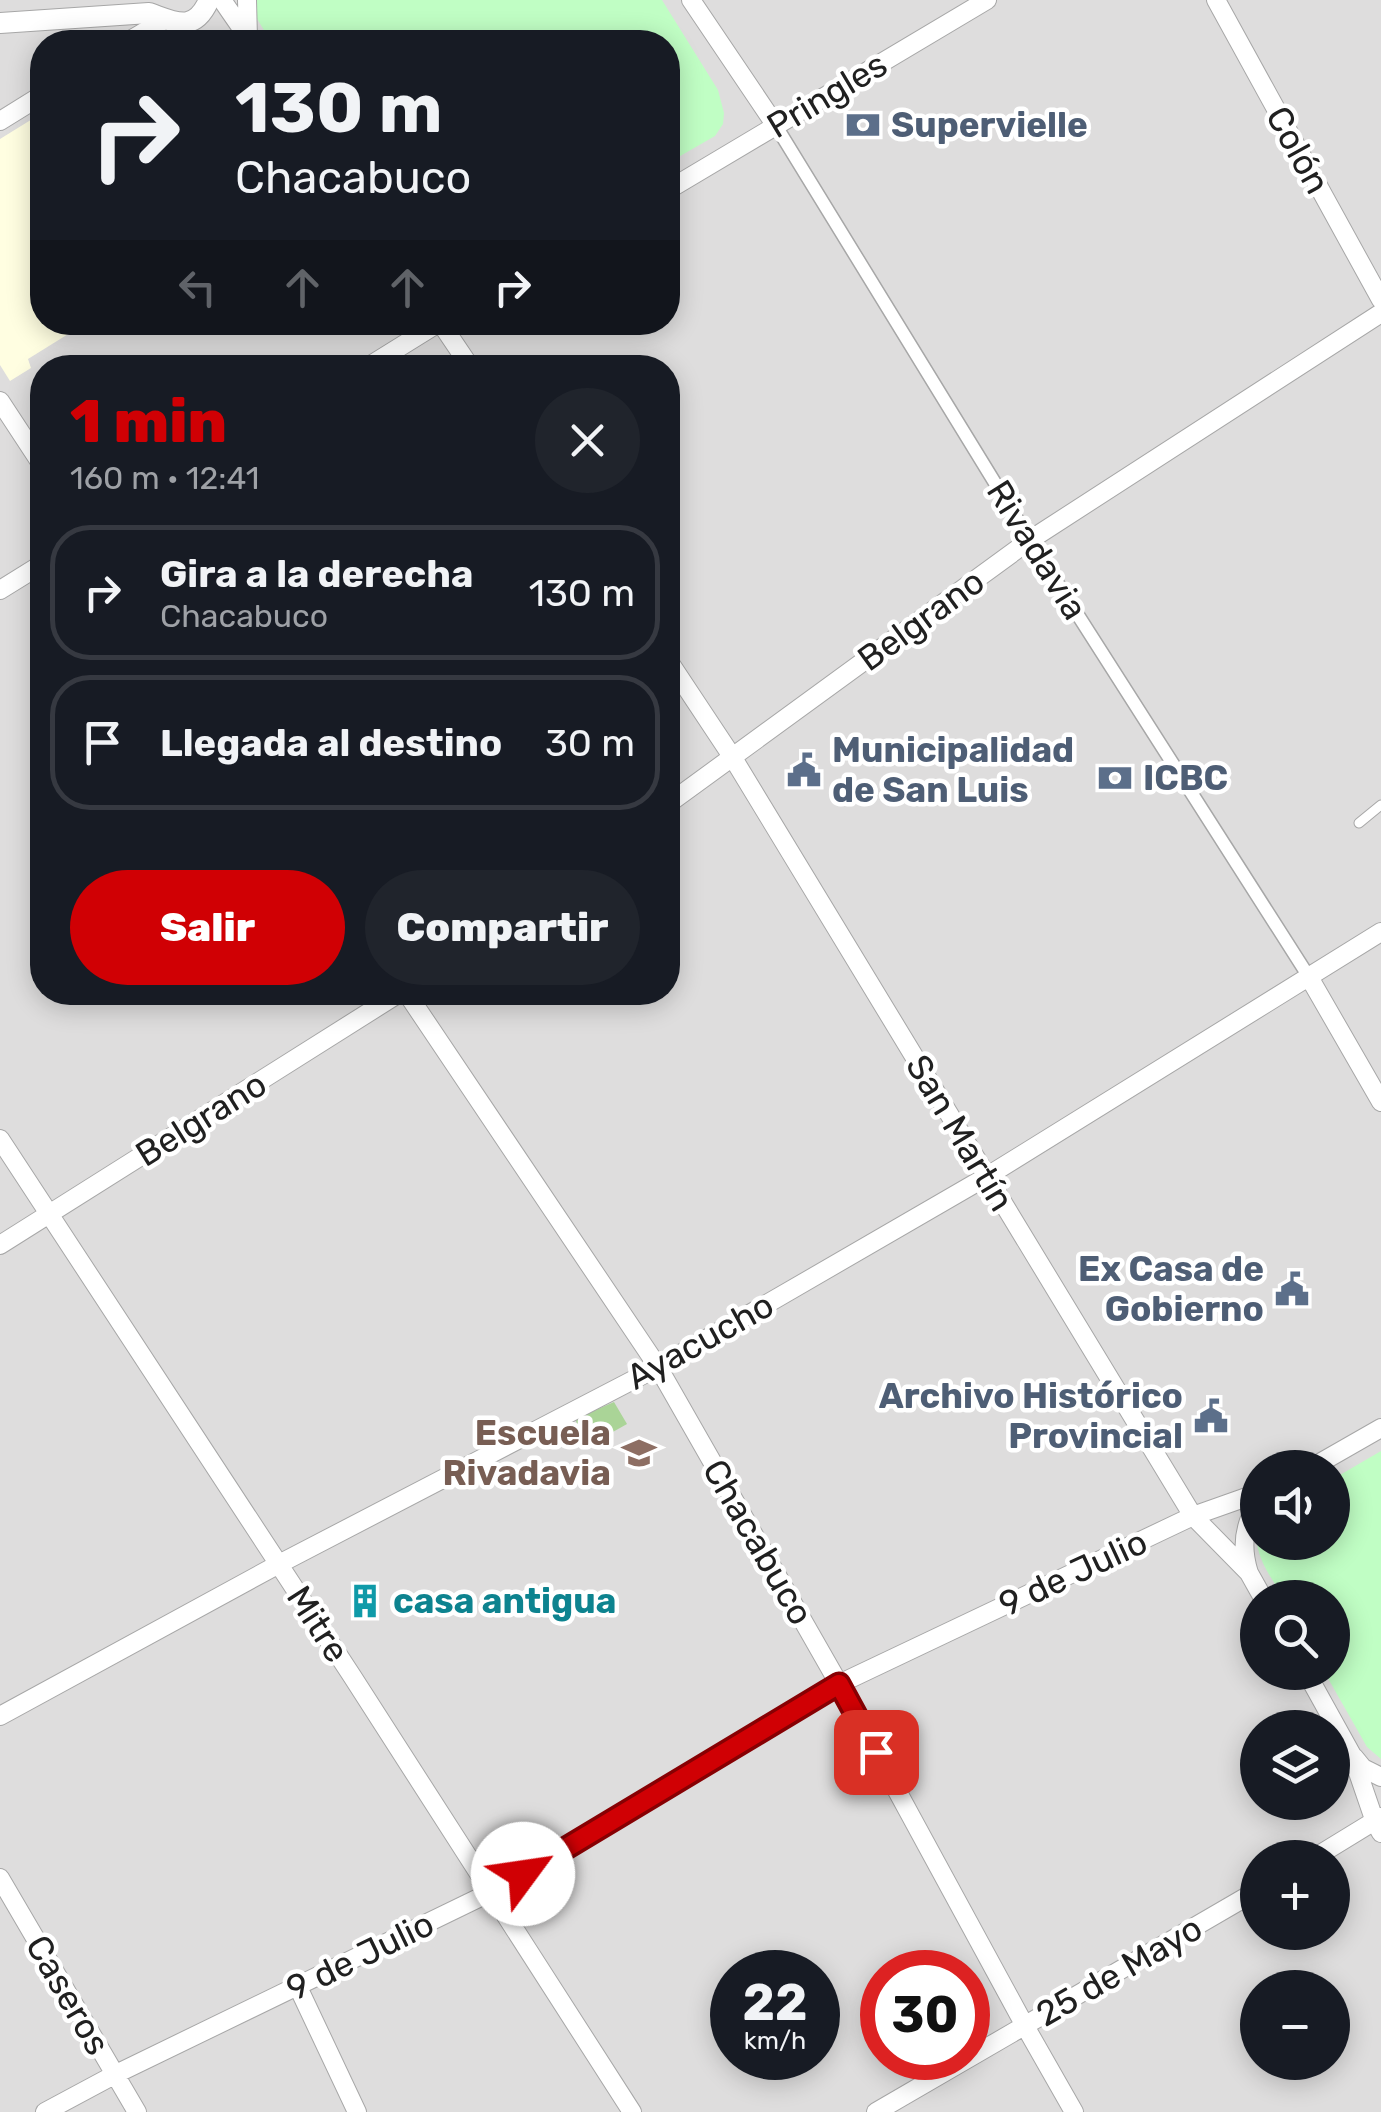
<!DOCTYPE html>
<html lang="es">
<head>
<meta charset="utf-8">
<style>
	body { margin:0; font-family:Rubik,sans-serif; background:#20242c; color:#f1f3f6; height:100vh; display:flex; flex-direction:column; font-size:38px; white-space:nowrap }
	* { box-sizing:border-box; margin:0 }
	p { font-size:32px; color:#9ea1a6 }
	.icon { flex:none; width:55px; height:55px; fill:none; stroke:currentColor; stroke-width:2; stroke-linecap:round; stroke-linejoin:round }
	.map { position:relative; flex:1; overflow:hidden }
	.panel { position:absolute; left:30px; top:355px; width:650px; height:650px; display:flex; flex-direction:column; background:#171b24; border-radius:40px; box-shadow:0 5px 25px #0003 }
	.panel>* { flex:none }
	.top-card { position:absolute; left:30px; top:30px; width:650px; height:305px; border-radius:40px; box-shadow:0 5px 25px #0003; background:#171b24; color:#f1f3f6; overflow:hidden }
	.buttons { position:absolute; left:1240px; top:1450px; display:grid; gap:20px }
	.buttons a { display:grid; place-items:center; width:110px; height:110px; border-radius:50%; background:#171b24; box-shadow:0 5px 25px #0003; font-size:50px }
	.speed { position:absolute; left:710px; top:1950px; display:flex; gap:20px; font-size:50px; font-weight:700; text-align:center }
	.speed>* { display:grid; place-content:center; width:130px; height:130px; border-radius:50%; background:#171b24; box-shadow:0 5px 25px #0003; line-height:1 }
	.speed small { font-size:25px; font-weight:400 }
	.speed .limit { border:15px solid #d22; background:#fff; color:#111 }
	.pin { position:absolute; display:grid; place-items:center; width:85px; height:85px; color:#fff; margin:-42px; border-radius:20px; box-shadow:0 5px 15px #0006 }
	.me { position:absolute; width:110px; margin:-55px; rotate:59deg; stroke-linejoin:round; filter:drop-shadow(0 0 8px #0008) }
	.turn { display:flex; align-items:center; gap:35px; height:210px; padding:0 40px; font-size:45px }
	.turn .icon { width:130px; height:130px; stroke-width:2.5 }
	.turn b { display:block; font-size:70px; line-height:85px }
	.lanes { display:flex; align-items:center; height:95px; padding:0 40px; background:#0003; justify-content:center; gap:50px; direction:ltr }
	.lanes .off { opacity:.35 }
	.round { display:grid; place-items:center; flex:none; width:105px; height:105px; border-radius:52px; background:#20242c }
	.summary { display:flex; align-items:center; justify-content:space-between; height:170px; padding:0 40px }
	h1 { font-size:60px; font-weight:800; line-height:75px; color:#d00004 }
	.button { display:flex; gap:20px; margin-top:auto; padding:20px 40px }
	.button a { flex:1; height:115px; border-radius:60px; background:#d00004; color:#fff; font-size:40px; font-weight:800; line-height:115px; text-align:center }
	.button a+a { background:#20242c; color:#f1f3f6 }
	ul { padding:0; list-style:none }
	li { display:flex; align-items:center; gap:30px; height:135px; margin:0 20px 15px; padding:0 20px; border:5px solid #363941; border-radius:40px }
	li div { flex:1 }
	li b { display:block; font-size:38px }
	li em { font-style:normal }
	.map>svg:first-child { display:block }
</style>
</head>
<body>
<div class="map">
<svg width="1381" height="2112" viewBox="0 0 1381 2112">
	<rect width="100%" height="100%" fill="#f1ede6"/>
	<path fill="#dedddd" fill-rule="evenodd" d="M 0,0 L 1381,0 L 1381,2112 L 0,2112 ZM 42,42 L 668,42 L 668,322 L 42,322 ZM 42,368 L 668,368 L 668,992 L 42,992 ZM 1258,1468 L 1332,1468 L 1332,1542 L 1258,1542 ZM 1258,1598 L 1332,1598 L 1332,1672 L 1258,1672 ZM 1258,1728 L 1332,1728 L 1332,1802 L 1258,1802 ZM 1258,1858 L 1332,1858 L 1332,1932 L 1258,1932 ZM 732,1972 L 818,1972 L 818,2058 L 732,2058 ZM 882,1972 L 968,1972 L 968,2058 L 882,2058 ZM 1258,1988 L 1332,1988 L 1332,2062 L 1258,2062 Z"/>
	<path fill="#fffee1" d="M 42,113 L 42,322 L 86,323 L 28,359 L 31,368 L 10,381 L 0,365 L 0,139 Z"/>
	<path fill="#aad497" d="M 614,1402 L 627,1424 L 588,1446 L 575,1419 Z"/>
	<path fill="#c0fec4" d="M 254,0 L 662,0 L 718,90 L 724,113 L 723,124 L 715,136 L 668,163 L 668,42 L 271,42 L 256,17 Z
		M 1381,1451 L 1381,1759 L 1367,1747 L 1325,1673 L 1332,1672 L 1332,1598 L 1283,1597 C 1272,1578 1254,1556 1257,1533 L 1258,1542 L 1332,1542 L 1333,1479 Z"/>
	<g fill="none" stroke-linecap="round" stroke-linejoin="round">
		<g stroke="#a7a7a7" stroke-width="11">
			<path id="service" d="M 1359,823 L 1381,805"/>
		</g>
		<g stroke="#a7a7a7" stroke-width="15">
			<path id="pedestrian" d="M 776,126 L 1030,540 L 1309,977"/>
		</g>
		<g stroke="#a7a7a7" stroke-width="20">
			<path id="minor" d="M 222,0 L 251,42
				M 247,0 L 248,38
				M 691,0 L 776,126
				M 1216,0 L 1381,300
				M 127,42 L 164,20
				M 0,121 L 42,95
				M 668,190 L 987,0
				M 440,322 L 471,368
				M 366,368 L 440,322
				M 0,401 L 42,465
				M 0,590 L 42,564
				M 668,660 L 733,758 L 1193,1516 L 1249,1573 L 1263,1598
				M 668,804 L 1030,540 L 1381,313
				M 1309,977 L 1381,1102
				M 406,992 L 658,1367 L 839,1684 L 1025,2026 L 1074,2112
				M 0,1139 L 352,1676 L 632,2112
				M 0,1245 L 401,992
				M 1311,1468 L 1381,1428
				M 1249,1573 C 1241,1548 1243,1526 1258,1503
				M 1306,1672 L 1352,1755 L 1375,1822 L 1381,1833
				M 0,1716 L 279,1564 L 658,1367 L 986,1177 L 1381,932
				M 1354,1757 L 1363,1768 L 1381,1777
				M 1314,1858 L 1381,1817
				M 0,1878 L 137,2112
				M 298,1987 L 357,2112
				M 45,2112 L 114,2075 L 491,1892 L 839,1684 L 1193,1516 L 1258,1493
				M 876,2112 L 1258,1890"/>
		</g>
		<g stroke="#a7a7a7" stroke-width="22">
			<path id="tertiary" d="M 0,23 L 149,13 C 175,22 194,34 209,0"/>
		</g>
		<use href="#service" stroke="#fff" stroke-width="9"/>
		<use href="#pedestrian" stroke="#fff" stroke-width="12"/>
		<use href="#minor" stroke="#fff" stroke-width="18"/>
		<use href="#tertiary" stroke="#fff" stroke-width="20"/>
	</g>
	<g fill="none" stroke-linecap="round" stroke-linejoin="round">
		<g stroke="#870003" stroke-width="25">
			<path id="route" d="M 523,1874 L 839,1684 L 876,1752"/>
		</g>
		<use href="#route" stroke="#d00004" stroke-width="18"/>
	</g>
	<defs>
		<g id="bank-bare" transform="scale(2.7)"><path d="M-6-4H6V4H-6ZM0-2.3a2.3 2.3 0 1 0 0 4.6a2.3 2.3 0 1 0 0-4.6Z" fill="#5c6f8a" stroke="#fff" stroke-width="2.5" paint-order="stroke"/></g>
		<g id="civic-bare" transform="scale(2.7)"><path d="M-.6-6.5H3V-4.5H.6V-3L4-1V1h2V6H-6V1h2V-1L-.6-3ZM-1.2 2.5V6h2.4V2.5Z" fill="#5c6f8a" stroke="#fff" stroke-width="2.5" paint-order="stroke"/></g>
		<g id="school-bare" transform="scale(2.7)"><path d="M0-5L7-2L0 1L-7-2ZM-4 1L0 2.5L4 1V4Q0 6-4 4Z" fill="#8d6e63" stroke="#fff" stroke-width="2.5" paint-order="stroke"/></g>
		<g id="building-bare" transform="scale(2.7)"><path d="M-4-6H4V6H1V3H-1V6H-4ZM-2.5-4.3h1.7v1.8h-1.7ZM.8-4.3h1.7v1.8H.8ZM-2.5-1h1.7V.8h-1.7ZM.8-1h1.7V.8H.8Z" fill="#0f9aa8" stroke="#fff" stroke-width="2.5" paint-order="stroke"/></g>
	</defs>
	<g fill-rule="evenodd">
		<use href="#bank-bare" x="863" y="125"/>
		<use href="#civic-bare" x="804" y="770"/>
		<use href="#bank-bare" x="1115" y="778"/>
		<use href="#civic-bare" x="1292" y="1289"/>
		<use href="#civic-bare" x="1211" y="1416"/>
		<use href="#school-bare" x="639" y="1453"/>
		<use href="#building-bare" x="365" y="1601"/>
	</g>
	<g text-anchor="middle" dominant-baseline="central" stroke-width="9" stroke-linejoin="round" paint-order="stroke">
		<g font-size="35" fill="#202020" stroke="#fff">
			<text transform="translate(827 95) rotate(-31)">Pringles</text>
			<text transform="translate(1298 150) rotate(61)">Colón</text>
			<text transform="translate(1037 550) rotate(58)">Rivadavia</text>
			<text transform="translate(921 620) rotate(-36)">Belgrano</text>
			<text transform="translate(201 1119) rotate(-32)">Belgrano</text>
			<text transform="translate(960 1133) rotate(59)">San Martín</text>
			<text transform="translate(700 1341) rotate(-29)">Ayacucho</text>
			<text transform="translate(758 1542) rotate(60)">Chacabuco</text>
			<text transform="translate(1073 1573) rotate(-25)">9 de Julio</text>
			<text transform="translate(318 1624) rotate(57)">Mitre</text>
			<text transform="translate(360 1956) rotate(-26)">9 de Julio</text>
			<text transform="translate(1119 1971) rotate(-30)">25 de Mayo</text>
			<text transform="translate(68 1995) rotate(60)">Caseros</text>
		</g>
		<g font-size="35" font-weight="bold" fill="#4e5e75" stroke="#fff" text-anchor="start">
			<text x="891" y="125">Supervielle</text>
			<text x="832" y="750">Municipalidad<tspan x="832" dy="40">de San Luis</tspan></text>
			<text x="1143" y="778">ICBC</text>
			<text x="1264" y="1269" text-anchor="end">Ex Casa de<tspan x="1264" dy="40">Gobierno</tspan></text>
			<text x="1183" y="1396" text-anchor="end">Archivo Histórico<tspan x="1183" dy="40">Provincial</tspan></text>
		</g>
		<g font-size="35" font-weight="bold" fill="#785e54" stroke="#fff" text-anchor="end">
			<text x="611" y="1433">Escuela<tspan x="611" dy="40">Rivadavia</tspan></text>
		</g>
		<g font-size="35" font-weight="bold" fill="#0d838f" stroke="#fff" text-anchor="start">
			<text x="393" y="1601">casa antigua</text>
		</g>
	</g>
</svg>
<div class="buttons">
<a><svg class="icon" aria-label="sound" viewBox="0 0 24 24"><path d="M4 9h4l5-4v14l-5-4H4zM17 9q2 3 0 6"/></svg></a>
<a><svg class="icon" aria-label="search" viewBox="0 0 24 24"><circle cx="10" cy="10" r="6"/><path d="M15 15l6 6"/></svg></a>
<a><svg class="icon" aria-label="layers" viewBox="0 0 24 24"><path d="M12 4l9 5-9 5-9-5zM3 14l9 5 9-5"/></svg></a>
<a>+</a>
<a>−</a>
</div>
<div class="speed"><div>22<small>km/h</small></div><div class="limit">30</div></div>
<div class="pin" style="left:876px;top:1752px;background:#d93025"><svg class="icon" aria-label="arrive" viewBox="0 0 24 24"><path d="M6 21V4h12l-3 4 3 4H6"/></svg></div>
<svg class="me" style="left:523px;top:1874px" viewBox="-20 -20 40 40"><circle r="19" fill="#fff"/><path d="M0-13L10 11 0 6-10 11z" fill="#d00004"/></svg>
<div class="top-card">
<div class="turn"><svg class="icon" aria-label="right" viewBox="0 0 24 24"><path d="M7 20v-9h11M14 6l5 5-5 5"/></svg><div><b>130 m</b>Chacabuco</div></div>
<div class="lanes"><svg class="icon off" aria-label="left" viewBox="0 0 24 24"><path d="M17 20v-9H6M10 6l-5 5 5 5"/></svg><svg class="icon off" aria-label="ahead" viewBox="0 0 24 24"><path d="M12 20V5M6 11l6-6 6 6"/></svg><svg class="icon off" aria-label="ahead" viewBox="0 0 24 24"><path d="M12 20V5M6 11l6-6 6 6"/></svg><svg class="icon" aria-label="right" viewBox="0 0 24 24"><path d="M7 20v-9h11M14 6l5 5-5 5"/></svg></div>
</div>
<section class="panel">
<div class="summary"><div><h1>1 min</h1><p>160 m · 12:41</p></div><a class="round"><svg class="icon" aria-label="close" viewBox="0 0 24 24"><path d="M6 6l12 12M18 6L6 18"/></svg></a></div>
<ul>
<li><svg class="icon" aria-label="right" viewBox="0 0 24 24"><path d="M7 20v-9h11M14 6l5 5-5 5"/></svg><div><b>Gira a la derecha</b><p>Chacabuco</p></div><em>130 m</em></li>
<li><svg class="icon" aria-label="arrive" viewBox="0 0 24 24"><path d="M6 21V4h12l-3 4 3 4H6"/></svg><div><b>Llegada al destino</b></div><em>30 m</em></li>
</ul>
<div class="button"><a>Salir</a><a>Compartir</a></div>
</section>
</div>
</body>
</html>
